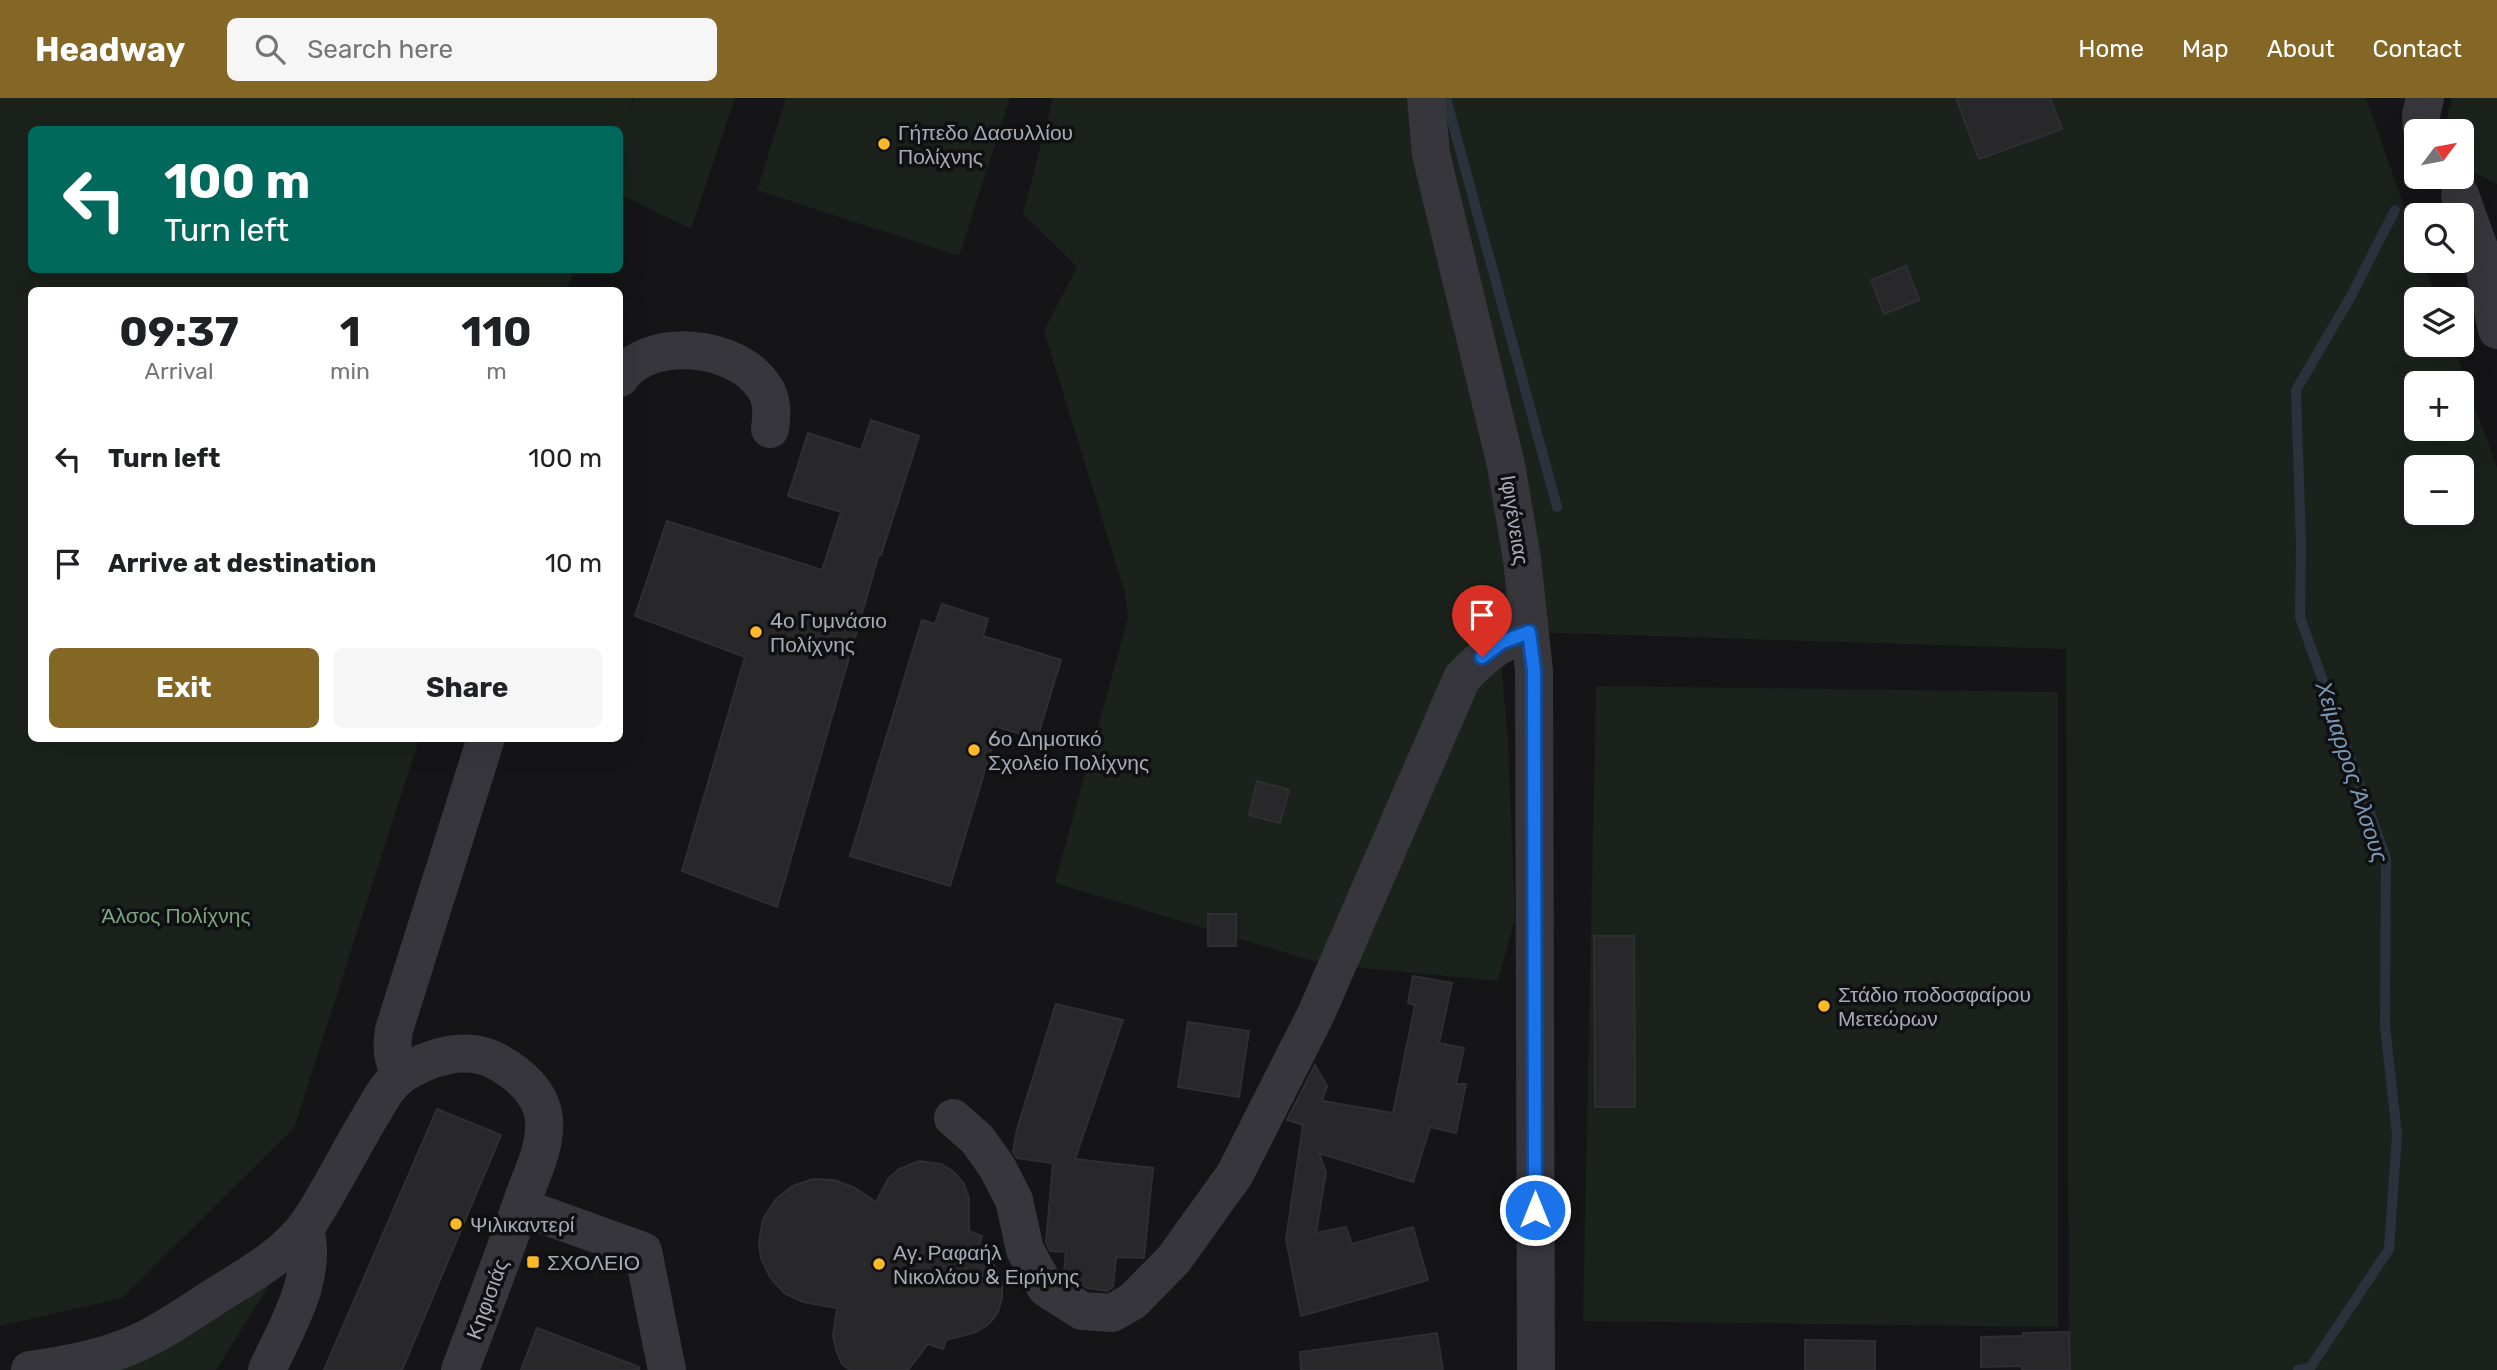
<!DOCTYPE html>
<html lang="en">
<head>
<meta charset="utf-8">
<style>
	body { margin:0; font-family:Rubik,sans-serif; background:#f6f6f6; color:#202124; height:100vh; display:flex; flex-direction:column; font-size:26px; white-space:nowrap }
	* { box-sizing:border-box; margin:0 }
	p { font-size:23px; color:#757577 }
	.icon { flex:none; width:38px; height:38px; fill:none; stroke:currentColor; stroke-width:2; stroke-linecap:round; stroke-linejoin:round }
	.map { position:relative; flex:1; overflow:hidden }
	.side { position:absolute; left:28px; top:189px; width:595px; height:455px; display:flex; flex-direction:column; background:#fff; border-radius:10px; box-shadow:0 7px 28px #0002 }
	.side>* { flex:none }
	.top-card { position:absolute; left:28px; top:28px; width:595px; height:147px; border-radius:10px; box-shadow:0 7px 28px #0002; background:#00695c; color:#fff; overflow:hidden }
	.needle { width:46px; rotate:58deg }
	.buttons { position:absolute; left:2404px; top:21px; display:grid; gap:14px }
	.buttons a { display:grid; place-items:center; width:70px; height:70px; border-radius:10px; background:#fff; box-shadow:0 7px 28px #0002; font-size:35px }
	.pin { position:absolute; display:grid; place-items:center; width:60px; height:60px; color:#fff; margin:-72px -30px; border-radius:50% 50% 50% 0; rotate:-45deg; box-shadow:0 0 7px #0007 }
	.pin .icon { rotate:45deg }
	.me { position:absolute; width:77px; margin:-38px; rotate:0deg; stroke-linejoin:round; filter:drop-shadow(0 0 5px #0008) }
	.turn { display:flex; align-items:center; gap:24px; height:147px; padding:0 21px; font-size:32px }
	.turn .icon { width:91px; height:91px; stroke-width:2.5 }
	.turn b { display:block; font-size:49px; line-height:60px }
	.eta { display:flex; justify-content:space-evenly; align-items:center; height:119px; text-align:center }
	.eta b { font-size:42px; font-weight:700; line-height:49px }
	.action { display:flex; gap:14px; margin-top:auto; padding:14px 21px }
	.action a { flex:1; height:80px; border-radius:10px; background:#846625; color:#fff; font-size:28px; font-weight:700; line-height:80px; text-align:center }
	.action a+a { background:#f6f6f6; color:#202124 }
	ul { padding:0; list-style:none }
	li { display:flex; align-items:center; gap:21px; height:105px; padding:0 21px }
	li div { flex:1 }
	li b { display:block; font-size:26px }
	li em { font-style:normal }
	header { display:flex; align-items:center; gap:42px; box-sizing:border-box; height:98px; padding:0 35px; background:#846625; color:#fff }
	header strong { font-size:33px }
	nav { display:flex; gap:38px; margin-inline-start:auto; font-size:24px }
	.search { width:490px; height:63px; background:#f6f6f6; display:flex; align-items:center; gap:18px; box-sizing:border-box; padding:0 24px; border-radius:10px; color:#757577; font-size:26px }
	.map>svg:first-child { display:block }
</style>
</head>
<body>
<header>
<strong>Headway</strong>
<div class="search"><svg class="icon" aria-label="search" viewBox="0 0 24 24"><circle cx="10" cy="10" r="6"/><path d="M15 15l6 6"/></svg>Search here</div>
<nav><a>Home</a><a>Map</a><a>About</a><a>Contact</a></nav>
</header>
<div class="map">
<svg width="2497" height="1272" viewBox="0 0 2497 1272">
	<rect width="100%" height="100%" fill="#151517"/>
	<path fill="#1b221c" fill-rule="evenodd" d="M 0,0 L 633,0 L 624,29 L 634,0 L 735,0 L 691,131 L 620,96 L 620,32 L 32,32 L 32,172 L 574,172 L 567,192 L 32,192 L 32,640 L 419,641 L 294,1030 L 122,1200 L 0,1228 Z
		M 786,0 L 1010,0 L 959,158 L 757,92 Z
		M 1053,0 L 2366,0 L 2417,145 L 2417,163 L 2423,163 L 2437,201 L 2417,201 L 2417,247 L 2453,247 L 2497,370 L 2497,1272 L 2069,1272 L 2066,551 L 1529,534 L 1498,528 L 1508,642 L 1515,821 L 1498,883 L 1323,866 L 1055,785 L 1128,520 L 1125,495 L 1044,233 L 1077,169 L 1023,116 ZM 2417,285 L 2462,285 L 2462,331 L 2417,331 ZM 2417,369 L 2462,369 L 2462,415 L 2417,415 Z
		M 2452,0 L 2497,0 L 2497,86 L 2473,74 L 2462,63 L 2462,33 L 2448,32 L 2448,15 Z
		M 1596,588 L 2058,594 L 2058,1229 L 1583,1223 Z
		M 275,1178 L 216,1272 L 107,1272 Z"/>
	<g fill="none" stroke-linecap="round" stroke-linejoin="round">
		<path stroke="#2a333c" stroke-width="10" d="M 1446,0 L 1557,409
			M 2298,1272 L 2310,1270 L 2389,1151 L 2397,1037 L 2385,928 L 2386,760 L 2300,519 L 2301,446 L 2296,292 L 2350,200 L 2395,112"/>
	</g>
	<path fill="#28282b" stroke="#2f2f33" stroke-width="2" d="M 1956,0 L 2050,0 L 2062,31 L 1979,61 Z
		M 1906,168 L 1919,202 L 1884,216 L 1871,182 Z
		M 871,322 L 919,338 L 881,457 L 879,456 L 777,809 L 682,773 L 745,559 L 635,518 L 667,423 L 822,472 L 841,414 L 788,398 L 808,335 L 861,352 Z
		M 942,506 L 988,521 L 983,538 L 1061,562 L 1037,641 L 998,629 L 950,788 L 850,758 L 922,522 L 935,526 Z
		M 1257,683 L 1289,692 L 1280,725 L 1249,717 Z
		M 1208,816 L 1236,816 L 1236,848 L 1208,848 Z
		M 1594,838 L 1634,838 L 1635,1009 L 1595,1009 Z
		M 1413,878 L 1452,885 L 1439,945 L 1464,950 L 1456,986 L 1466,986 L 1456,1035 L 1430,1029 L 1413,1084 L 1319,1055 L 1326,1074 L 1316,1135 L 1346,1129 L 1352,1146 L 1413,1129 L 1428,1182 L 1301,1218 L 1286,1141 L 1303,1027 L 1287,1022 L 1315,967 L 1327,988 L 1322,1003 L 1393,1015 L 1415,907 L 1408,905 Z
		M 1056,906 L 1123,922 L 1075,1061 L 1153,1070 L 1144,1160 L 1116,1159 L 1113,1189 L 1107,1193 L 1087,1190 L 1064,1175 L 1066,1154 L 1050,1153 L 1046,1144 L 1053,1065 L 1017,1060 L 1013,1054 L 1017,1031 Z
		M 1188,924 L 1249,933 L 1239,999 L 1178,989 Z
		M 437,1011 L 501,1037 L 402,1272 L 324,1272 Z
		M 919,1063 L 941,1066 L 954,1074 L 964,1086 L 969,1100 L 969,1133 L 982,1138 L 979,1148 L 997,1171 L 1002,1185 L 1002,1200 L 998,1214 L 989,1226 L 976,1234 L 946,1242 L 943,1251 L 928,1246 L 908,1272 L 850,1272 L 842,1266 L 836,1252 L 833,1238 L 837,1210 L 803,1204 L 784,1195 L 770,1179 L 761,1160 L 759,1144 L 763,1121 L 776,1101 L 793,1088 L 813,1081 L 834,1082 L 853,1089 L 876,1104 L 888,1081 L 899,1071 Z
		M 537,1230 L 639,1269 L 639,1272 L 521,1272 Z
		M 2069,1234 L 2070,1272 L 2022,1272 L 2022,1268 L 1981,1269 L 1981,1239 L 2023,1238 L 2023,1235 Z
		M 1437,1235 L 1443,1272 L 1301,1272 L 1300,1254 Z
		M 1805,1242 L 1875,1243 L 1875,1272 L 1805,1272 Z"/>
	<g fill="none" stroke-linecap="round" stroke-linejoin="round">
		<path stroke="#36363c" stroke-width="38" d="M 1426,0 L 1431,56 L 1506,367 L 1522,461 L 1534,573 L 1536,1272
			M 2422,33 L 2421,17 L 2425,0
			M 2460,97 L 2482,158 L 2497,232
			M 620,280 C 649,237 737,247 764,289 C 773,301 772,317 770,331
			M 401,977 C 392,961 391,950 394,932 L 486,640
			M 953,1020 L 977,1041 L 997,1069 L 1014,1102 L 1025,1152 L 1046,1190 L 1082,1213 L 1112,1215 L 1133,1203 L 1174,1161 L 1235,1076 L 1316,916 L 1462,580 C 1486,555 1496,547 1529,534
			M 521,1109 L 643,1153 L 667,1272
			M 30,1272 C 59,1268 89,1263 117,1253 C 153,1241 183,1219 214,1199 C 249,1177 289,1156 312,1120 C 333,1087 350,1052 370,1019 C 379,1004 387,987 401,977 C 428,959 466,947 496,963 C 518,975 542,995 544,1022 C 546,1048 533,1074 524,1098 C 504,1157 482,1214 460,1272
			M 267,1272 C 287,1228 318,1180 305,1130"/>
	</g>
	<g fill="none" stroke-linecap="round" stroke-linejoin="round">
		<g stroke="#114b97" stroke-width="18">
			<path id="route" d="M 1482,559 L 1502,544 L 1529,534 L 1534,573 L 1535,1112"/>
		</g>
		<use href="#route" stroke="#1a73e8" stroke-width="12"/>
	</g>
	<g fill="#feba26" stroke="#101012" stroke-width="2.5">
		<circle cx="884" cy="46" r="7"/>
		<circle cx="756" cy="534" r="7"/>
		<circle cx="974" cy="652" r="7"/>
		<circle cx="1824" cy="908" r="7"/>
		<circle cx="456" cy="1126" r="7"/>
		<rect x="526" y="1157" width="14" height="14" rx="3.5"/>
		<circle cx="879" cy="1166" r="7"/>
	</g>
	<g text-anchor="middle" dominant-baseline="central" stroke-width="7" stroke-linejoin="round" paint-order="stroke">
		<g font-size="21" fill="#a6abb8" stroke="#101012" text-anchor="start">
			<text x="898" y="34">Γήπεδο Δασυλλίου<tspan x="898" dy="24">Πολίχνης</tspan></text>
			<text x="770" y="522">4ο Γυμνάσιο<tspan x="770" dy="24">Πολίχνης</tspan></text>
			<text x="988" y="640">6ο Δημοτικό<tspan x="988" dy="24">Σχολείο Πολίχνης</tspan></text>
			<text x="1838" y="896">Στάδιο ποδοσφαίρου<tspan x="1838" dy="24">Μετεώρων</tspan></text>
			<text x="470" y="1126">Ψιλικαντερί</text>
			<text x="893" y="1154">Αγ. Ραφαήλ<tspan x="893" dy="24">Νικολάου &amp; Ειρήνης</tspan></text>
			<text x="547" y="1164">ΣΧΟΛΕΙΟ</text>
		</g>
		<g font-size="21" fill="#a6abb8" stroke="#101012">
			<text transform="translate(1515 422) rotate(81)">Ιφιγένειας</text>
			<text transform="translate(487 1201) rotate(-70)">Κηφισιάς</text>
		</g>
		<g font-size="21" fill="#7ba47f" stroke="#101012">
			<text x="176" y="817">Άλσος Πολίχνης</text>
		</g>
		<g font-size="23" font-style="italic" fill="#7a99b5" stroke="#101012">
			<text transform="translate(2352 674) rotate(72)">Χείμαρρος Άλσους</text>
		</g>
	</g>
</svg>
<div class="buttons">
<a><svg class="needle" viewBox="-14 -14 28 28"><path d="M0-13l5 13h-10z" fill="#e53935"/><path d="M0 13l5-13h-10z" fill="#757577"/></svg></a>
<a><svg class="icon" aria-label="search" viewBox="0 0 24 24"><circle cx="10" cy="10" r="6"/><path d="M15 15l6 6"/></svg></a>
<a><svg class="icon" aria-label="layers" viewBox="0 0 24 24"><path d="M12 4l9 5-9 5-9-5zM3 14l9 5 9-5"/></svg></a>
<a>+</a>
<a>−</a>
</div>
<div class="pin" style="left:1482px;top:559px;background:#d93025"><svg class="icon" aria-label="arrive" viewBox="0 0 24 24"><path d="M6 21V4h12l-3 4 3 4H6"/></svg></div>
<svg class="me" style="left:1535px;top:1112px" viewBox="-20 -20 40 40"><circle r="17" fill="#1a73e8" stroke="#fff" stroke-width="3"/><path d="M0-11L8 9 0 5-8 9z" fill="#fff"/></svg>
<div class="top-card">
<div class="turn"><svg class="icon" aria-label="left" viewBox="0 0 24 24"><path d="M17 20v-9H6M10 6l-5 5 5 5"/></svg><div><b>100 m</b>Turn left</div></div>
</div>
<section class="side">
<div class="eta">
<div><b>09:37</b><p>Arrival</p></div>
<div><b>1</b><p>min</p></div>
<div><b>110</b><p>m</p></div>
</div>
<ul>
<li><svg class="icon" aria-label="left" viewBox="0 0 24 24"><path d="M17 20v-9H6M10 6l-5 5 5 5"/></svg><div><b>Turn left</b></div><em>100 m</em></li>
<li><svg class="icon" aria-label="arrive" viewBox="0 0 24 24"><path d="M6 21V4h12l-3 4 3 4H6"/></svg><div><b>Arrive at destination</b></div><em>10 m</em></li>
</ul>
<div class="action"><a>Exit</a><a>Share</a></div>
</section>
</div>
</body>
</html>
